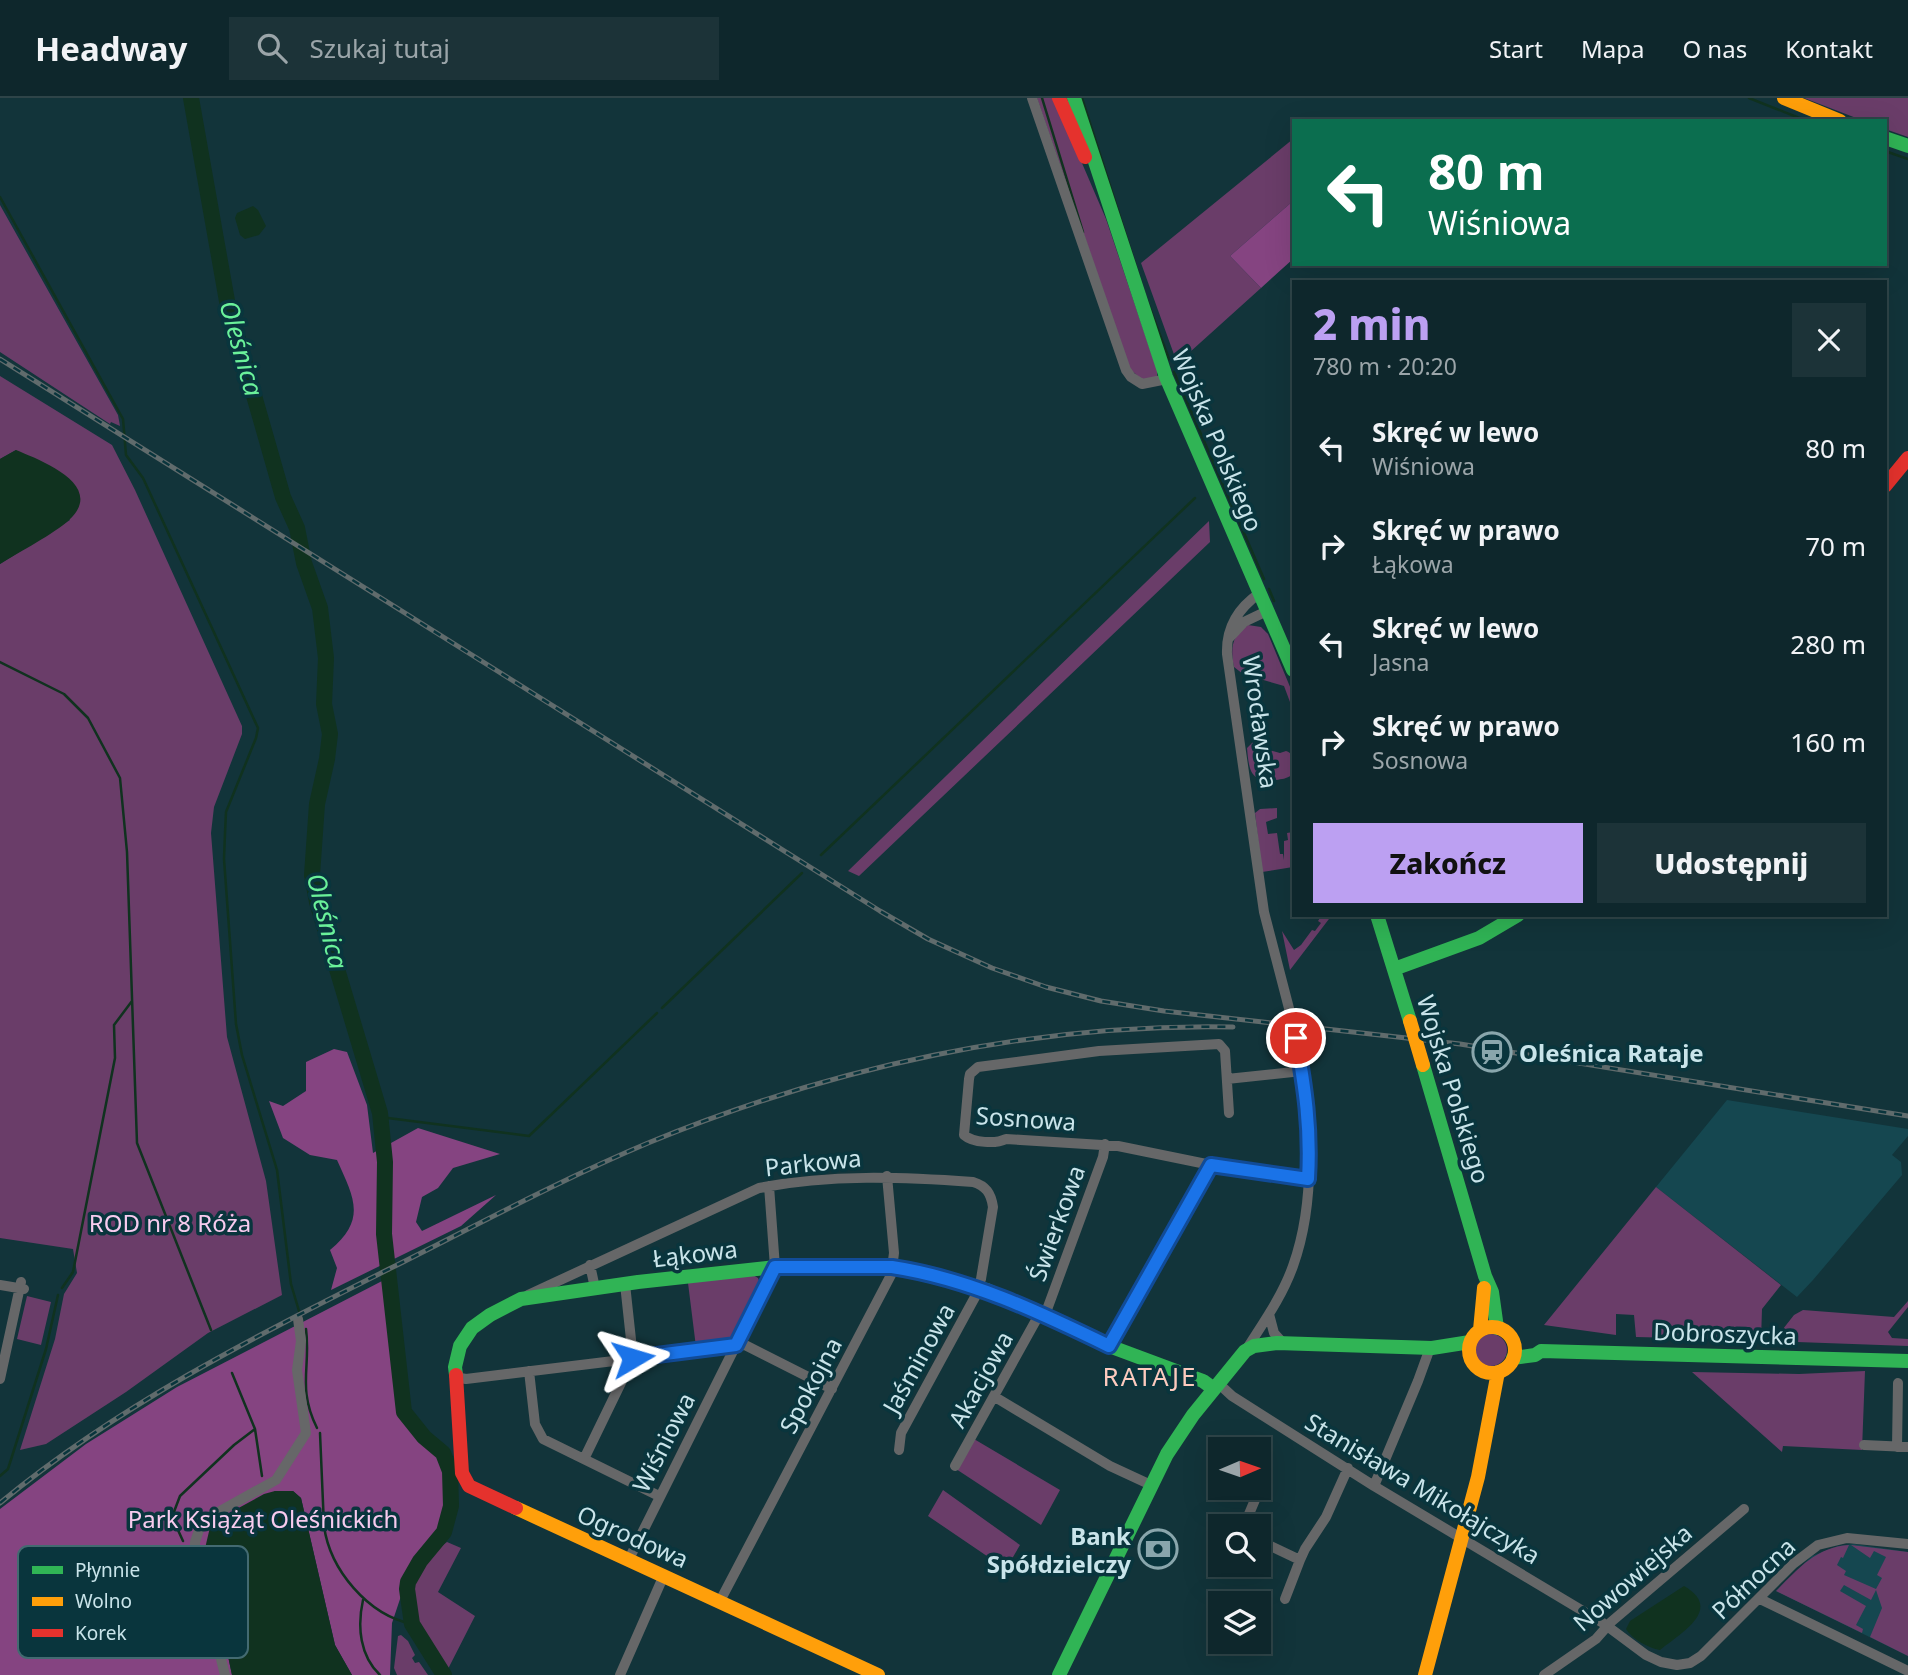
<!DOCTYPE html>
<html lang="pl">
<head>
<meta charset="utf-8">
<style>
	body { margin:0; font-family:"Noto Sans",sans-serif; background:#1c3338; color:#f1f3f6; height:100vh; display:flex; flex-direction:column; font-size:26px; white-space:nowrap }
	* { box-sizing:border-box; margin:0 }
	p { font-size:23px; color:#9ba5a9 }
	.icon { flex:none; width:38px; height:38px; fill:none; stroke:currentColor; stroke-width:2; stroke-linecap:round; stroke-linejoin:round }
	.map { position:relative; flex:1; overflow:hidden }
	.sheet { position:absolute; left:1292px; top:182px; width:595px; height:637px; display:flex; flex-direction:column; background:#0e272c; border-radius:0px; box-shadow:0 7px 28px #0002,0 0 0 2px #2e4448 }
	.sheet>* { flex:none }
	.guide { position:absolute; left:1292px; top:21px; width:595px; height:147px; border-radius:0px; box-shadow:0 7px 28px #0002,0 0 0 2px #2e4448; background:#0b6e4f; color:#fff; overflow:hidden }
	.needle { width:46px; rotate:88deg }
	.tools { position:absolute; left:1208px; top:1339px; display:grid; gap:14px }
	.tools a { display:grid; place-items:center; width:63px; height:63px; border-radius:0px; background:#0e272c; box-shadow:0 7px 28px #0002,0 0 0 2px #2e4448; font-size:35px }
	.pin { position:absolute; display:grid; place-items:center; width:60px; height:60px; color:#fff; margin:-30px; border:4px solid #fff; border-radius:50%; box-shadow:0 2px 7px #0007 }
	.me { position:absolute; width:77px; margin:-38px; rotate:83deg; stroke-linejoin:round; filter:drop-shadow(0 0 5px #0008) }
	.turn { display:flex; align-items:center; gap:24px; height:147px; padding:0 21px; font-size:32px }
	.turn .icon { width:91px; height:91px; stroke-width:2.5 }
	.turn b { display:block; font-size:49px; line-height:60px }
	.round { display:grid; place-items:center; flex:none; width:74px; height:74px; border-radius:0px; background:#1c3338 }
	.headline { display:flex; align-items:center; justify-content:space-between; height:119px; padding:0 21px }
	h1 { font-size:42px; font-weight:800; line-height:52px; color:#bca0f2 }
	.primary-button { display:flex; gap:14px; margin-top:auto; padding:14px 21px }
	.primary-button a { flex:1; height:80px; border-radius:0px; background:#bca0f2; color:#111; font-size:28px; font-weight:800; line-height:80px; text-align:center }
	.primary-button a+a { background:#1c3338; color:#f1f3f6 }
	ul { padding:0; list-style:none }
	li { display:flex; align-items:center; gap:21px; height:98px; padding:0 21px }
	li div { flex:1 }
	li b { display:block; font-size:26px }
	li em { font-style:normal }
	header { display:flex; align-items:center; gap:42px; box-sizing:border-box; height:98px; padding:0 35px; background:#0e272c; border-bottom:2px solid #2e4448 }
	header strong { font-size:33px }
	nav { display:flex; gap:38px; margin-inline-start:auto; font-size:24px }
	.search { width:490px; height:63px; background:#1c3338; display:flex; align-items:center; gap:18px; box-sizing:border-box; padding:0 24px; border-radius:0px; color:#9ba5a9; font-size:26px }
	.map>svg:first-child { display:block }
</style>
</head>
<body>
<header>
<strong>Headway</strong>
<div class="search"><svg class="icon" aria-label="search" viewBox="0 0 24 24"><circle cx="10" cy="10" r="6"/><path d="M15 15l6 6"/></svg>Szukaj tutaj</div>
<nav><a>Start</a><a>Mapa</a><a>O nas</a><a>Kontakt</a></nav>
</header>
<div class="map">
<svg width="1908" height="1577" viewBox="0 0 1908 1577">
	<rect width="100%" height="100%" fill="#12343a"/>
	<path fill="#154750" d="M 1727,1002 L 1908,1031 L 1908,1038 L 1892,1057 L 1901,1064 L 1902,1077 L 1813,1182 L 1797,1199 L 1656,1089 Z
		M 1854,1446 L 1908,1454 L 1908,1558 L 1776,1493 L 1812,1458 L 1838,1448 Z"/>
	<path fill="#6a3d69" d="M 1037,0 L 1054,0 L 1106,121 L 1157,272 L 1157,279 L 1153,282 L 1141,281 L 1130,271 Z
		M 1804,0 L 1908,0 L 1908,39 L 1885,31 L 1885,23 L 1864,23 Z
		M 1293,41 L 1293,103 L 1230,158 L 1261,190 L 1180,263 L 1176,262 L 1141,165 Z
		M 0,107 L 118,317 L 120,328 L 111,324 L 110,326 L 0,254 Z
		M 0,278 L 112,347 L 135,392 L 242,628 L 242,636 L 214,709 L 211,735 L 227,939 L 266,1083 L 282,1197 L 208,1235 L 126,1294 L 46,1346 L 20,1352 L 55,1241 L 64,1196 L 77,1175 L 73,1151 L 0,1140 L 0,466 L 70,422 L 16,352 L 0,361 Z
		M 1209,423 L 1210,444 L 859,778 L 848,773 Z
		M 1248,527 L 1261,529 L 1268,536 L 1293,596 L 1293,612 L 1284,588 L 1243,576 L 1234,569 C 1230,551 1232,536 1248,527 Z
		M 1253,644 L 1259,649 L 1280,655 L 1286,653 C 1296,656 1295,669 1292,677 C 1286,681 1282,681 1276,682 C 1250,685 1249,672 1247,650 Z
		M 1277,710 L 1277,720 L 1266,724 L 1268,736 L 1277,735 L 1280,756 L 1283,756 L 1284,762 L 1284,743 L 1288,742 L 1287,735 L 1293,734 L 1293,769 L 1262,774 L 1255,715 L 1260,711 Z
		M 1322,817 L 1332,817 L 1290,872 L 1282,833 L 1294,852 L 1301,847 L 1312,832 L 1315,833 L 1321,825 L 1318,823 Z
		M 1656,1089 L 1781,1187 L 1762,1211 L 1761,1242 L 1636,1239 L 1634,1217 L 1616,1216 L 1616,1237 L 1544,1227 Z
		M 753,1177 L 758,1180 L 761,1188 L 735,1240 L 726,1245 L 696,1249 L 688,1185 Z
		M 27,1198 L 51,1204 L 41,1247 L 17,1241 Z
		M 1908,1203 L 1908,1209 L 1888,1234 L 1892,1240 L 1908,1241 L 1908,1248 L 1797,1244 L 1789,1241 L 1783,1231 L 1794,1217 L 1803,1212 L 1894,1219 Z
		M1475 1252a16 16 0 1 1 32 0a16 16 0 1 1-32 0Z
		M 1865,1273 L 1862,1352 L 1783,1348 L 1782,1354 L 1692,1274 L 1799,1276 Z
		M 974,1341 L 1060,1392 L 1041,1427 L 956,1371 Z
		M 943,1392 L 1020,1447 L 1006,1471 L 928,1418 Z
		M 447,1444 L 461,1450 L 438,1494 L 475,1518 L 448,1571 C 414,1522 388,1489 447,1444 Z
		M 1849,1447 L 1843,1460 L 1841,1459 L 1837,1467 L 1846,1473 L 1844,1477 L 1876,1491 L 1882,1480 L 1877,1477 L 1886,1459 L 1874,1453 L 1870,1460 L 1851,1447 L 1908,1454 L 1908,1558 L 1870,1539 L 1882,1510 L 1876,1492 L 1871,1502 L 1844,1487 L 1840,1493 L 1866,1508 L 1856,1527 L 1863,1531 L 1862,1535 L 1776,1493 C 1798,1471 1816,1449 1849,1447 Z
		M 401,1537 L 408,1543 L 415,1557 L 412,1560 L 415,1565 L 419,1564 L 428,1577 L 397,1577 L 394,1570 L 398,1538 Z"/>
	<path fill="#854481" d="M 1293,103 L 1293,161 L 1261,190 L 1230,158 Z
		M 334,951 L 347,954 L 367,1007 L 373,1055 L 418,1030 L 500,1056 L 453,1070 L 438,1090 L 422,1099 L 416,1124 L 422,1133 L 496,1097 L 461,1128 L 331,1192 L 337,1170 L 330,1152 C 367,1121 354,1100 337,1062 L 310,1057 L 283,1040 L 269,1003 L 283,1008 L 306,993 L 306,964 Z
		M 384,1182 L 401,1318 L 441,1360 L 447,1394 L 445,1419 L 437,1436 L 406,1483 L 392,1525 L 390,1577 L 352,1577 L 335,1547 L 301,1400 L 293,1393 L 275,1393 L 203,1459 L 216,1501 L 232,1577 L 0,1577 L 0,1411 L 86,1346 L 177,1289 Z"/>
	<path fill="#10321f" d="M 253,108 L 258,112 L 266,128 L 259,137 L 245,141 L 240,137 L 235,120 L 237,115 Z
		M 16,352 C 40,362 107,387 69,422 C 54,436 19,454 0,466 L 0,361 Z
		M 275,1393 L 293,1393 L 301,1400 L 335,1547 L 352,1577 L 232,1577 L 216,1501 L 203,1459 L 211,1425 L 264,1396 Z
		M 1684,1488 C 1724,1511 1681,1535 1660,1552 C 1648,1550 1632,1541 1626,1531 L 1630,1523 Z"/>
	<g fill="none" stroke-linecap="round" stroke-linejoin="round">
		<path stroke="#10321f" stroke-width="2.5" d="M 1042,0 L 1083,134
			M 1082,0 L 1145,197 L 1169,261
			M 1749,0 L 1807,23
			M 1885,53 L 1908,61
			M 0,99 L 123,321 L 126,357 L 143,380 L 258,630 L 256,640 L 226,714 L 225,735 L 224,761 L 236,926 L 242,957 L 277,1072 L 291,1186 L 299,1213
			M 1174,274 L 1264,481
			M 1269,491 L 1274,503
			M 0,564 L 64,596 L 88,620 L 120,680 L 127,754 L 137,1045 L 211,1232
			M 821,757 L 1195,400
			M 662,910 L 802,775
			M 380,1019 L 529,1038 L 657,915
			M 62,1190 L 73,1174 L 115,960 L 114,927 L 132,903
			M 306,1231 C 311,1269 297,1290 317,1330
			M 232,1275 L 255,1331 L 262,1378
			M 320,1335 L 324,1428 C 330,1472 368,1517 412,1526
			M 0,1378 L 8,1371 L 46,1251 L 58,1197
			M 183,1443 L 172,1419 L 180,1398 L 234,1347 L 255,1331
			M 189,1462 L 201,1505
			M 363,1502 C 357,1529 360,1558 380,1577"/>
		<path stroke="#10321f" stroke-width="16" d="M 191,0 L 227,203 L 283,399 L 297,430 L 304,465 L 320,510 L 326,560 L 324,606 L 330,636 L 327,661 L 317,706 L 312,777 L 317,804 L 380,1015 L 385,1064 L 384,1136 L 404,1314 L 424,1339 L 443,1355 L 450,1373 L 451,1408 L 444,1434 L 420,1463 L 408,1484 L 407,1491 L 412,1526 L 444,1577"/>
		<path stroke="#666768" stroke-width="10" d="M 1032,0 L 1126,272 L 1131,279 L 1142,286 L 1167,281
			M 1260,495 C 1238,510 1226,529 1227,556 L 1264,814 L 1291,918
			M 1229,540 L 1244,524 L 1267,513
			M 1227,981 L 1302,973
			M 1229,1015 L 1225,953 L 1219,946 L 1099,953 L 978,969 L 970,976 L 969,981 L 964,1037 C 973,1045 996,1046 1006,1041 L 1118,1048 L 1211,1067 L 1308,1081
			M 590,1167 L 595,1190
			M 0,1187 L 24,1191
			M 528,1197 L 759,1090 C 830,1076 902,1079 973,1084 C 986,1088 991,1095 993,1109 L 981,1181 L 975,1199 L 901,1335 L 899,1352
			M 1269,1216 L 1274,1235 L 1283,1245
			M 1045,1217 L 1103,1059 L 1105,1046
			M 1109,1248 L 1211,1067
			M 1246,1252 C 1263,1225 1282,1199 1293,1168 C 1319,1095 1309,1013 1296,939
			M 529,1273 L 535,1326 L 543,1341 L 659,1398
			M 455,1279 L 466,1281 L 745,1247 L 832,1291
			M 0,1281 L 21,1184
			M 1218,1285 L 1232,1298 L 1374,1388 L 1603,1525 L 1646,1557 L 1661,1564 L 1677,1567 L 1690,1565 L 1701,1558 L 1793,1466 L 1818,1447 L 1847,1440 L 1908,1446
			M 995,1299 L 1110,1368 L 1151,1387
			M 1864,1347 L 1908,1349
			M 1897,1349 L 1898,1285
			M 584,1361 L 633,1260 L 625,1186
			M 955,1368 L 1040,1215
			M 1374,1388 L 1418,1283 L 1430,1250
			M 1244,1428 L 1257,1397
			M 1258,1442 L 1300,1462 L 1305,1451 L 1326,1419 L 1348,1370
			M 629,1461 L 775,1169 L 769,1088
			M 1285,1501 L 1300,1462
			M 1760,1501 L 1908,1573
			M 720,1503 L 891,1177 L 894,1155 L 887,1078
			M 225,1577 L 195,1458 L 195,1444 L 202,1423 L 276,1382 L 306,1335 L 297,1272 L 301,1243 L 298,1221
			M 620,1577 L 664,1477
			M 1544,1577 L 1596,1541 L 1611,1524 L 1744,1411"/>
		<path stroke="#30b455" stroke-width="14" d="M 1074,0 L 1166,279 L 1293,572
			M 1885,40 L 1908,48
			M 1377,817 L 1410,923
			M 1394,871 L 1479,840 L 1518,817
			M 1423,967 L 1485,1178 L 1492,1194 L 1497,1230
			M 1513,1260 L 1535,1257 L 1541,1253 L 1908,1263
			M 456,1277 L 455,1269 L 460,1248 L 472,1230 L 490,1217 L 521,1201 L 638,1184 L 775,1169 L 892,1169 L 987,1192 L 1109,1248 L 1203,1283 L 1214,1291
			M 1059,1577 L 1167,1356 L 1193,1317 L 1245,1253 L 1254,1248 L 1277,1245 L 1432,1250 L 1470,1244"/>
		<path stroke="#ff9f0a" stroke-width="14" d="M 1784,0 L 1840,23
			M1469 1252a23 23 0 1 1 46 0a23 23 0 1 1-46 0Z
			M 1480,1232 L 1484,1190
			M 516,1410 L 878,1577
			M 1425,1577 L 1478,1379 L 1498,1274"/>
		<path stroke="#e5322d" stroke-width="14" d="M 1059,0 L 1085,59
			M 1885,388 L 1908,360
			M 456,1277 L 462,1375 L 469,1388 L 516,1410"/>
		<g stroke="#606b6c" stroke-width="5">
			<path id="rail" d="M 0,261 L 880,813 L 928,841 L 992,870 L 1046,889 L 1101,903 L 1164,913 L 1460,946 L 1908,1018
				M 0,1405 C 120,1306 254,1239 393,1169 C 477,1127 560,1082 648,1045 C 832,969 1034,925 1233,929"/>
		</g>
		<use href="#rail" stroke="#09353d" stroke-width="2.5" stroke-dasharray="8" stroke-linecap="butt"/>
		<path stroke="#ff9f0a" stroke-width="14" d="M 1410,923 L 1423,967"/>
	</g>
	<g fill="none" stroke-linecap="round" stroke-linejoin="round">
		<g stroke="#114b97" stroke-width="18">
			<path id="route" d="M 633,1260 L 736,1247 L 775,1169 L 892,1169 C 970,1181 1039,1214 1109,1248 L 1211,1067 L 1308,1081 C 1311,1030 1305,990 1296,940"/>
		</g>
		<use href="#route" stroke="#1a73e8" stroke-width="12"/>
	</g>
	<defs>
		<g id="station-ring" transform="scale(2.0125)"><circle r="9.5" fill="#09353d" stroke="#89a6ac" stroke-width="1.5"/><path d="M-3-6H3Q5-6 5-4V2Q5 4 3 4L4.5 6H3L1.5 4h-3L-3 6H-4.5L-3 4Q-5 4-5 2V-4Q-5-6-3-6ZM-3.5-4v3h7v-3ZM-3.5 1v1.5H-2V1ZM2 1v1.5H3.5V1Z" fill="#89a6ac"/></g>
		<g id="bank-ring" transform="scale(2.0125)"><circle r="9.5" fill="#09353d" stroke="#89a6ac" stroke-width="1.5"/><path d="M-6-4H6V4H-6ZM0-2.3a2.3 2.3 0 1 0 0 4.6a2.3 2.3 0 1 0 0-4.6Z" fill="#89a6ac"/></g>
	</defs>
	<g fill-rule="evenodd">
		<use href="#station-ring" x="1492" y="954"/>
		<use href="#bank-ring" x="1158" y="1451"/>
	</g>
	<g text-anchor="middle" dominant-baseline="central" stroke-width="7" stroke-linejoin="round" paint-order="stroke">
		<g font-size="24" fill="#c9e4ea" stroke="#09353d">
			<text transform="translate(1218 342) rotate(67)">Wojska Polskiego</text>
			<text transform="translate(1261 624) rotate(82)">Wrocławska</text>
			<text transform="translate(1454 991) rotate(73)">Wojska Polskiego</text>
			<text transform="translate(1026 1020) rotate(4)">Sosnowa</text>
			<text transform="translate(813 1064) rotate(-6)">Parkowa</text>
			<text transform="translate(1056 1125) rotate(-70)">Świerkowa</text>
			<text transform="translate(695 1155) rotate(-7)">Łąkowa</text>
			<text transform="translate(1725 1235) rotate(2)">Dobroszycka</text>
			<text transform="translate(918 1260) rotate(-61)">Jaśminowa</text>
			<text transform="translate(980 1281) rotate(-61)">Akacjowa</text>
			<text transform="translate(810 1287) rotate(-62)">Spokojna</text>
			<text transform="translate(663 1344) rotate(-63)">Wiśniowa</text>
			<text transform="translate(1423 1390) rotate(31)">Stanisława Mikołajczyka</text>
			<text transform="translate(633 1438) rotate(24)">Ogrodowa</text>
			<text transform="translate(1632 1479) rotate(-41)">Nowowiejska</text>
			<text transform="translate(1753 1480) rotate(-44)">Północna</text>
		</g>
		<g font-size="24" font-weight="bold" fill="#c9e4ea" stroke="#09353d" text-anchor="start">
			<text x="1519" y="954">Oleśnica Rataje</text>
			<text x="1131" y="1437" text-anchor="end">Bank<tspan x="1131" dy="28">Spółdzielczy</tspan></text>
		</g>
		<g font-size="24" fill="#f7cbee" stroke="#09353d">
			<text x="170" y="1124">ROD nr 8 Róża</text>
			<text x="263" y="1420">Park Książąt Oleśnickich</text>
		</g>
		<g font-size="26" font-style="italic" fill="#6af19a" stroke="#09353d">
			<text transform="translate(242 250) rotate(74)">Oleśnica</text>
			<text transform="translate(328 823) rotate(76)">Oleśnica</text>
		</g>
		<g font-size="26" letter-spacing="2" fill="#fccabe" stroke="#09353d">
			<text x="1150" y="1278">RATAJE</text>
		</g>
	</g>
	<rect x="18" y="1448" width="230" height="112" rx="10" fill="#09353d" stroke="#436a71" stroke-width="2"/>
	<rect x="32" y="1468" width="31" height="8" fill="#30b455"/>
	<rect x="32" y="1499" width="31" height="9" fill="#ff9f0a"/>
	<rect x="32" y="1531" width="31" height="8" fill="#e5322d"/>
	<g font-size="19" fill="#c9e4ea">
		<text x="75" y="1479">Płynnie</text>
		<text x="75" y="1510">Wolno</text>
		<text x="75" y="1542">Korek</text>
	</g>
</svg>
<div class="tools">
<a><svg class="needle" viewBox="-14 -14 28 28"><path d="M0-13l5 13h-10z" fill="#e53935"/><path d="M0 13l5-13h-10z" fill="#9ba5a9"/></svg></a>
<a><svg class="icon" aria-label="search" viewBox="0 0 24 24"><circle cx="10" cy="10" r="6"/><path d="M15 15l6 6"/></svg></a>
<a><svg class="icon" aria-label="layers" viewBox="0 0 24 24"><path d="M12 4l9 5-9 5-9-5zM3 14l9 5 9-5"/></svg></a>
</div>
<div class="pin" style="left:1296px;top:940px;background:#d93025"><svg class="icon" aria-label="arrive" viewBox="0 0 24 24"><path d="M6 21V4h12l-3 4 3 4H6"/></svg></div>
<svg class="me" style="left:633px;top:1260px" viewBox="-20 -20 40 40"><path d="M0-17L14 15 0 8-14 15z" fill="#1a73e8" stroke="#fff" stroke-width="4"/></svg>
<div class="guide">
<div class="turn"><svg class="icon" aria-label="left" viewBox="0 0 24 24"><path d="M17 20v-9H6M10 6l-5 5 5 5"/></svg><div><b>80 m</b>Wiśniowa</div></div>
</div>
<section class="sheet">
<div class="headline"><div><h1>2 min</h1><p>780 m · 20:20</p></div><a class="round"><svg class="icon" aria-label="close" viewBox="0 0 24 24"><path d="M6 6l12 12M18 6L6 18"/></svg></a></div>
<ul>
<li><svg class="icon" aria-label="left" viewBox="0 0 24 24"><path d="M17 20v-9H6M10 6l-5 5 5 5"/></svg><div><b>Skręć w lewo</b><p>Wiśniowa</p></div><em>80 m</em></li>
<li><svg class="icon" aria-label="right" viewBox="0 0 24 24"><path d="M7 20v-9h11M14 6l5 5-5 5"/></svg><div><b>Skręć w prawo</b><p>Łąkowa</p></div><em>70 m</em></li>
<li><svg class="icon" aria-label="left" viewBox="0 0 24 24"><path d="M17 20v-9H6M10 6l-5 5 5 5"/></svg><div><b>Skręć w lewo</b><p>Jasna</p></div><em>280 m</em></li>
<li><svg class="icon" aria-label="right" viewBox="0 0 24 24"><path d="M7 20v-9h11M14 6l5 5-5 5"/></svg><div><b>Skręć w prawo</b><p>Sosnowa</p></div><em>160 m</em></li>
</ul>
<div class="primary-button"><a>Zakończ</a><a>Udostępnij</a></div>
</section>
</div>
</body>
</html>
